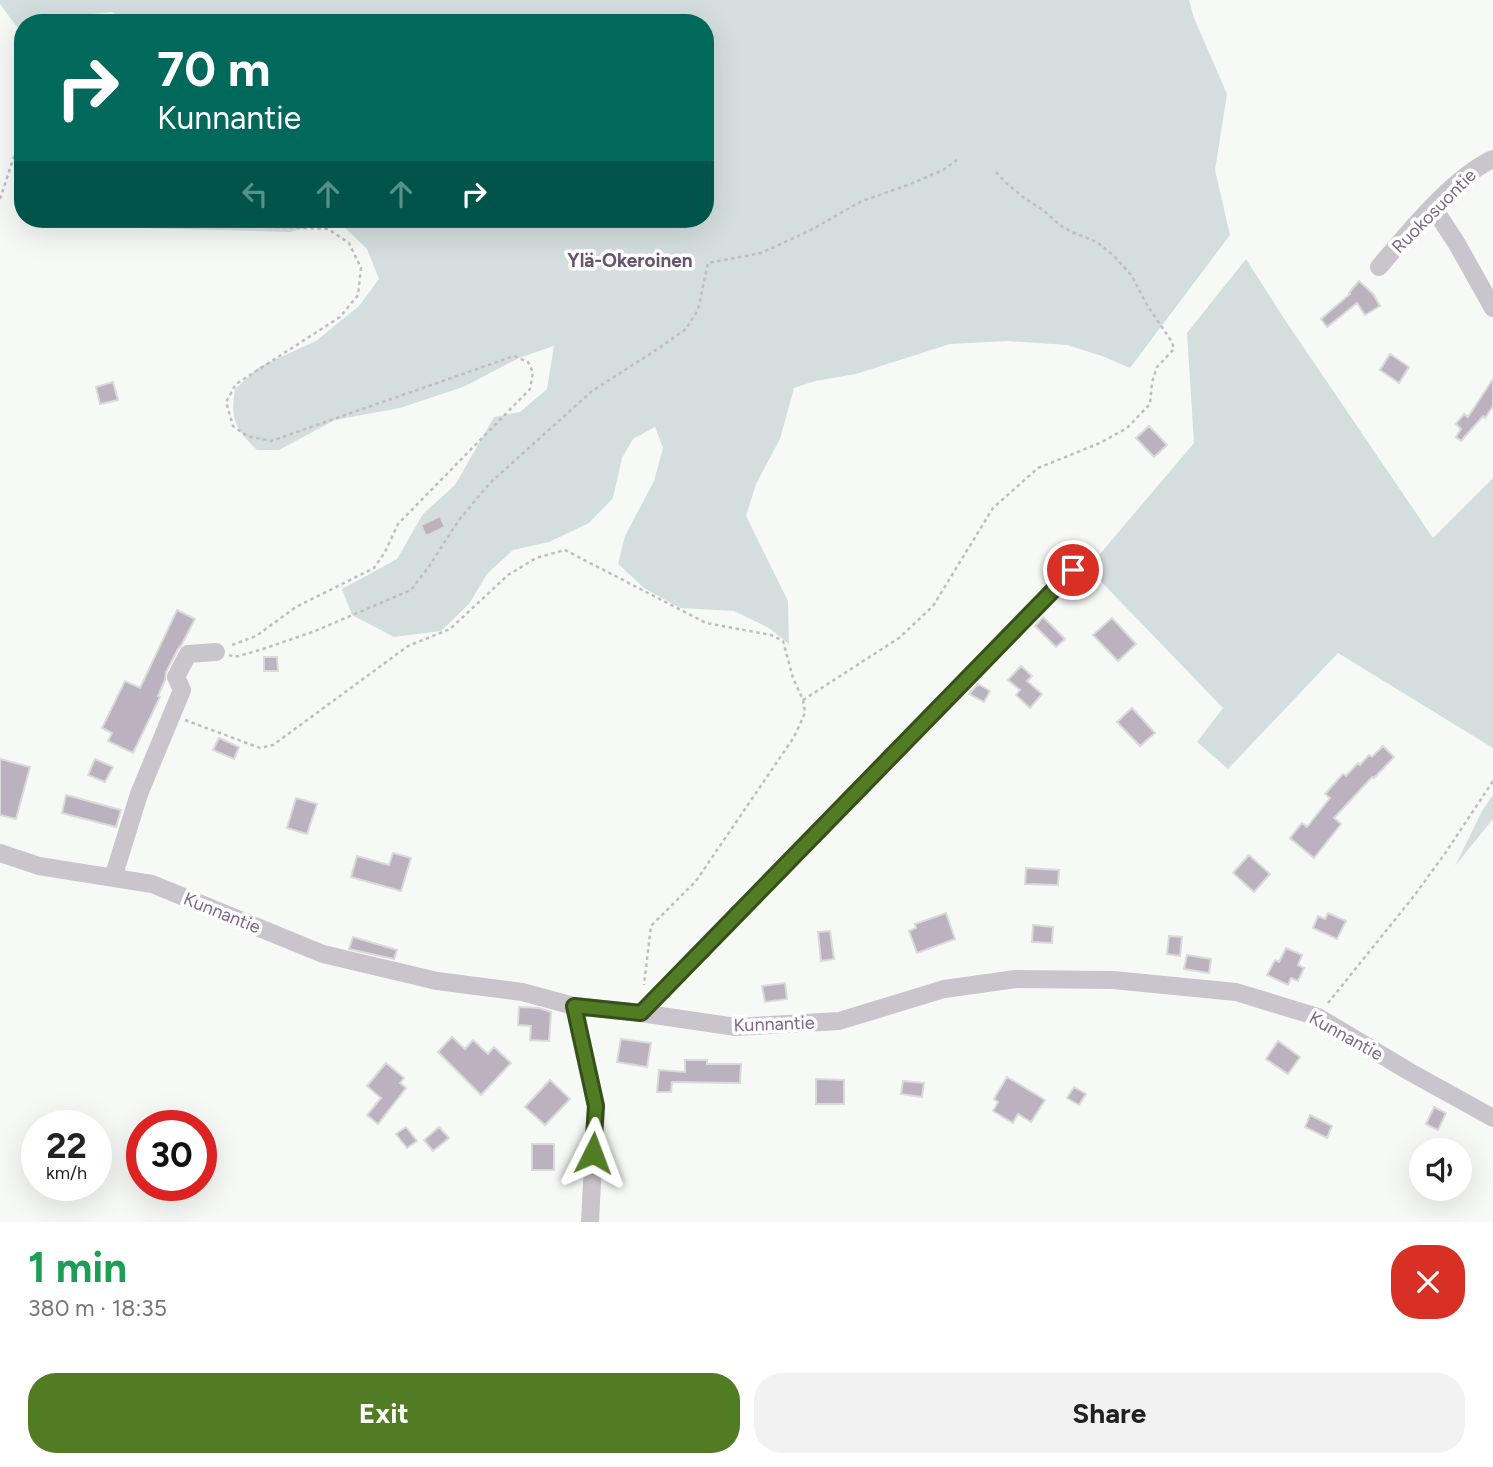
<!DOCTYPE html>
<html lang="en">
<head>
<meta charset="utf-8">
<style>
	body { margin:0; font-family:Figtree,sans-serif; background:#f2f2f2; color:#222; height:100vh; display:flex; flex-direction:column; font-size:26px; white-space:nowrap }
	* { box-sizing:border-box; margin:0 }
	p { font-size:23px; color:#767676 }
	.icon { flex:none; width:38px; height:38px; fill:none; stroke:currentColor; stroke-width:2; stroke-linecap:round; stroke-linejoin:round }
	.map { position:relative; height:1222px; overflow:hidden }
	.side { display:flex; flex-direction:column; background:#fff; flex:1 }
	.side>* { flex:none }
	.banner { position:absolute; left:14px; top:14px; width:700px; height:214px; border-radius:28px; box-shadow:0 7px 28px #0002; background:#00695c; color:#fff; overflow:hidden }
	.tools { position:absolute; left:1409px; top:1138px; display:grid; gap:14px }
	.tools a { display:grid; place-items:center; width:63px; height:63px; border-radius:50%; background:#fff; box-shadow:0 7px 28px #0002; font-size:35px }
	.speed { position:absolute; left:21px; top:1110px; display:flex; gap:14px; font-size:35px; font-weight:700; text-align:center }
	.speed>* { display:grid; place-content:center; width:91px; height:91px; border-radius:50%; background:#fff; box-shadow:0 7px 28px #0002; line-height:1 }
	.speed small { font-size:18px; font-weight:400 }
	.speed .limit { border:10px solid #d22; background:#fff; color:#111 }
	.pin { position:absolute; display:grid; place-items:center; width:60px; height:60px; color:#fff; margin:-30px; border:4px solid #fff; border-radius:50%; box-shadow:0 2px 7px #0007 }
	.me { position:absolute; width:77px; margin:-38px; rotate:3deg; stroke-linejoin:round; filter:drop-shadow(0 0 5px #0008) }
	.turn { display:flex; align-items:center; gap:24px; height:147px; padding:0 28px; font-size:32px }
	.turn .icon { width:91px; height:91px; stroke-width:2.5 }
	.turn b { display:block; font-size:49px; line-height:60px }
	.lanes { display:flex; align-items:center; height:66px; padding:0 28px; background:#0003; justify-content:center; gap:35px; direction:ltr }
	.lanes .off { opacity:.35 }
	.round { display:grid; place-items:center; flex:none; width:74px; height:74px; border-radius:28px; background:#f2f2f2 }
	.overview { display:flex; align-items:center; justify-content:space-between; height:119px; padding:0 28px }
	h1 { font-size:42px; font-weight:700; line-height:52px; color:#1e9e55 }
	.primary-button { display:flex; gap:14px; margin-top:auto; padding:14px 28px }
	.primary-button a { flex:1; height:80px; border-radius:28px; background:#517c24; color:#fff; font-size:28px; font-weight:700; line-height:80px; text-align:center }
	.primary-button a+a { background:#f2f2f2; color:#222 }
	.map>svg:first-child { display:block }
</style>
</head>
<body>
<div class="map">
<svg width="1493" height="1222" viewBox="0 0 1493 1222">
	<rect width="100%" height="100%" fill="#f7f9f7"/>
	<path fill="#d5dede" d="M 0,0 L 1189,0 L 1194,18 L 1227,94 L 1215,170 L 1230,235 L 1130,368 L 1102,356 L 1067,345 L 1008,341 L 950,344 L 856,374 L 815,381 L 794,388 L 780,439 L 756,484 L 746,516 L 788,601 L 789,644 L 769,628 L 734,611 L 680,608 L 644,588 L 618,564 L 625,536 L 654,481 L 663,448 L 655,427 L 633,439 L 622,458 L 613,498 L 589,523 L 549,542 L 513,550 L 487,574 L 469,604 L 441,631 L 394,637 L 352,615 L 342,589 L 397,559 L 423,514 L 455,485 L 494,417 L 520,412 L 547,389 L 554,346 L 519,358 L 463,387 L 400,408 L 335,420 L 279,450 L 257,450 C 235,428 230,420 235,389 L 259,367 L 316,341 L 359,306 L 379,279 L 367,249 L 337,220 L 290,232 L 139,228 L 118,219 L 705,219 L 705,23 L 130,23 L 112,12 L 50,18 L 33,23 L 23,23 L 23,25 L 17,27 L 0,4 Z
		M 1246,259 L 1285,320 L 1433,538 L 1493,478 L 1493,748 L 1338,653 L 1228,769 L 1197,742 L 1223,708 L 1088,568 L 1194,443 L 1187,333 Z
		M 1493,795 L 1493,819 L 1455,866 L 1482,811 Z"/>
	<path fill="#bbb1bf" stroke="#d9dbd9" stroke-width="2" d="M 1359,281 L 1373,294 L 1380,306 L 1365,315 L 1357,303 L 1327,327 L 1321,319 L 1350,294 L 1349,293 Z
		M 1390,354 L 1409,367 L 1399,383 L 1380,370 Z
		M 1493,379 L 1493,406 L 1485,418 L 1483,416 L 1461,441 L 1456,437 L 1461,429 L 1456,424 L 1464,414 L 1468,417 Z
		M 113,382 L 118,400 L 100,404 L 96,387 Z
		M 1149,426 L 1167,445 L 1154,457 L 1136,438 Z
		M 440,516 L 445,527 L 426,536 L 421,525 Z
		M 177,610 L 195,619 L 182,644 L 178,649 L 166,672 L 165,680 L 158,696 L 160,697 L 133,753 L 108,741 L 112,733 L 102,728 L 125,681 L 140,688 Z
		M 1043,617 L 1065,639 L 1056,647 L 1035,626 Z
		M 1112,618 L 1136,644 L 1118,661 L 1093,635 Z
		M 264,657 L 277,657 L 278,671 L 264,671 Z
		M 1021,666 L 1032,676 L 1027,681 L 1042,694 L 1030,708 L 1016,695 L 1020,690 L 1008,680 Z
		M 978,684 L 990,691 L 984,702 L 969,694 Z
		M 1132,708 L 1155,733 L 1140,746 L 1117,722 Z
		M 219,738 L 239,747 L 234,759 L 213,750 Z
		M 1383,746 L 1394,757 L 1374,778 L 1372,777 L 1334,818 L 1341,824 L 1314,858 L 1290,838 L 1302,823 L 1307,827 L 1330,798 L 1325,794 L 1343,774 L 1346,776 L 1358,763 L 1360,765 L 1369,755 L 1372,757 Z
		M 0,759 L 30,767 L 16,819 L 0,815 Z
		M 95,759 L 113,767 L 105,782 L 88,775 Z
		M 66,795 L 121,810 L 116,827 L 62,813 Z
		M 296,798 L 317,804 L 307,834 L 287,828 Z
		M 393,853 L 411,858 L 401,891 L 351,877 L 357,856 L 389,865 Z
		M 1249,855 L 1270,874 L 1254,892 L 1233,873 Z
		M 1026,868 L 1059,870 L 1058,885 L 1025,884 Z
		M 946,913 L 955,939 L 917,953 L 909,931 L 916,928 L 915,924 Z
		M 1328,913 L 1346,921 L 1337,939 L 1313,928 L 1318,916 L 1325,919 Z
		M 1033,925 L 1053,927 L 1052,943 L 1032,942 Z
		M 830,931 L 834,959 L 821,961 L 818,932 Z
		M 1169,936 L 1182,937 L 1180,956 L 1167,954 Z
		M 353,937 L 397,950 L 394,959 L 349,949 Z
		M 1286,948 L 1302,955 L 1298,965 L 1304,968 L 1298,981 L 1291,978 L 1288,985 L 1267,975 L 1275,960 L 1279,962 Z
		M 1187,955 L 1211,959 L 1209,973 L 1184,969 Z
		M 785,983 L 787,999 L 765,1002 L 762,986 Z
		M 519,1007 L 539,1008 L 551,1012 L 549,1041 L 530,1040 L 531,1026 L 518,1025 Z
		M 452,1037 L 465,1049 L 473,1040 L 488,1054 L 494,1047 L 511,1063 L 481,1095 L 438,1052 Z
		M 621,1039 L 651,1043 L 647,1067 L 617,1062 Z
		M 1278,1041 L 1300,1057 L 1288,1074 L 1266,1059 Z
		M 685,1060 L 707,1060 L 707,1064 L 741,1064 L 740,1083 L 672,1082 L 671,1092 L 657,1092 L 659,1070 L 685,1072 Z
		M 386,1063 L 404,1078 L 400,1083 L 406,1088 L 378,1124 L 367,1115 L 381,1098 L 367,1086 Z
		M 1007,1077 L 1045,1100 L 1031,1122 L 1018,1114 L 1013,1123 L 993,1111 L 998,1102 L 994,1099 Z
		M 816,1079 L 844,1080 L 844,1104 L 816,1104 Z
		M 550,1080 L 570,1099 L 545,1125 L 525,1107 Z
		M 903,1081 L 924,1083 L 922,1097 L 901,1094 Z
		M 1074,1087 L 1086,1094 L 1079,1105 L 1067,1098 Z
		M 1434,1107 L 1446,1113 L 1438,1130 L 1426,1124 Z
		M 1310,1115 L 1332,1126 L 1327,1138 L 1305,1127 Z
		M 406,1127 L 417,1141 L 407,1148 L 396,1134 Z
		M 439,1127 L 449,1138 L 433,1151 L 424,1140 Z
		M 532,1144 L 554,1144 L 554,1170 L 532,1170 Z"/>
	<g fill="none" stroke-linecap="round" stroke-linejoin="round">
		<path stroke="#c1bcc2" stroke-width="2.5" stroke-dasharray="3.5 3.5" stroke-linecap="butt" d="M 0,199 L 23,129
			M 108,219 L 112,221 L 328,229 L 349,243 L 361,268 L 358,295 L 340,317 L 236,384 L 226,402 L 233,426 L 247,436 L 271,441 L 514,356 L 528,362 L 533,372 L 530,389 L 398,524 L 385,552 L 374,568 L 296,607 L 256,636 L 232,645
			M 229,655 L 235,657 L 263,649 L 315,631 L 411,590 L 430,565 L 459,520 L 490,483 L 592,391 L 656,350 L 686,329 L 698,310 L 708,263 L 761,253 L 809,231 L 862,201 L 908,185 L 943,170 L 957,160
			M 803,700 L 899,638 L 933,606 L 993,508 L 1038,468 L 1100,443 L 1127,428 L 1150,404 L 1152,382 L 1157,367 L 1174,349 L 1172,342 L 1147,305 L 1132,276 L 1114,256 L 1097,242 L 1072,232 L 1061,226 L 1043,210 L 1024,198 L 1005,182 L 994,170
			M 185,720 L 260,748 L 273,745 L 408,646 L 450,629 L 508,575 L 536,558 L 565,550 L 706,623 L 771,635 L 783,641 L 793,678 L 803,700 L 805,713 L 794,737 L 696,881 L 651,926 L 644,985
			M 1328,1003 L 1414,896 L 1446,852 L 1493,781"/>
		<path stroke="#cac4cc" stroke-width="18" d="M 1433,207 L 1457,244 L 1493,308
			M 1379,267 C 1409,232 1452,178 1493,159
			M 0,853 L 39,866 L 152,884 L 323,954 L 437,981 L 522,992 L 574,1006 L 641,1013 L 736,1027 L 839,1021 L 944,989 L 1016,979 L 1113,980 L 1236,992 L 1318,1017 L 1410,1072 L 1493,1118
			M 113,878 L 139,794 L 182,690 L 176,677 L 188,654 L 216,652
			M 574,1006 L 596,1106 L 590,1222
			M 641,1013 L 1073,570"/>
	</g>
	<g fill="none" stroke-linecap="round" stroke-linejoin="round">
		<g stroke="#355117" stroke-width="18">
			<path id="route" d="M 593,1153 L 596,1106 L 574,1006 L 641,1013 L 1073,570"/>
		</g>
		<use href="#route" stroke="#517c24" stroke-width="12"/>
	</g>
	<g text-anchor="middle" dominant-baseline="central" stroke-width="7" stroke-linejoin="round" paint-order="stroke">
		<g font-size="18" fill="#7f6788" stroke="#fff">
			<text transform="translate(1434 211) rotate(-45)">Ruokosuontie</text>
			<text transform="translate(222 913) rotate(22)">Kunnantie</text>
			<text transform="translate(774 1024) rotate(-2)">Kunnantie</text>
			<text transform="translate(1346 1036) rotate(29)">Kunnantie</text>
		</g>
		<g font-size="19" font-weight="bold" fill="#66556d" stroke="#fff">
			<text x="630" y="260">Ylä-Okeroinen</text>
		</g>
	</g>
</svg>
<div class="tools">
<a><svg class="icon" aria-label="sound" viewBox="0 0 24 24"><path d="M4 9h4l5-4v14l-5-4H4zM17 9q2 3 0 6"/></svg></a>
</div>
<div class="speed"><div>22<small>km/h</small></div><div class="limit">30</div></div>
<div class="pin" style="left:1073px;top:570px;background:#d93025"><svg class="icon" aria-label="arrive" viewBox="0 0 24 24"><path d="M6 21V4h12l-3 4 3 4H6"/></svg></div>
<svg class="me" style="left:593px;top:1153px" viewBox="-20 -20 40 40"><path d="M0-17L14 15 0 8-14 15z" fill="#517c24" stroke="#fff" stroke-width="4"/></svg>
<div class="banner">
<div class="turn"><svg class="icon" aria-label="right" viewBox="0 0 24 24"><path d="M7 20v-9h11M14 6l5 5-5 5"/></svg><div><b>70 m</b>Kunnantie</div></div>
<div class="lanes"><svg class="icon off" aria-label="left" viewBox="0 0 24 24"><path d="M17 20v-9H6M10 6l-5 5 5 5"/></svg><svg class="icon off" aria-label="ahead" viewBox="0 0 24 24"><path d="M12 20V5M6 11l6-6 6 6"/></svg><svg class="icon off" aria-label="ahead" viewBox="0 0 24 24"><path d="M12 20V5M6 11l6-6 6 6"/></svg><svg class="icon" aria-label="right" viewBox="0 0 24 24"><path d="M7 20v-9h11M14 6l5 5-5 5"/></svg></div>
</div>
</div>
<section class="side">
<div class="overview"><div><h1>1 min</h1><p>380 m · 18:35</p></div><a class="round" style="background:#d93025;color:#fff"><svg class="icon" aria-label="close" viewBox="0 0 24 24"><path d="M6 6l12 12M18 6L6 18"/></svg></a></div>
<div class="primary-button"><a>Exit</a><a>Share</a></div>
</section>
</body>
</html>
